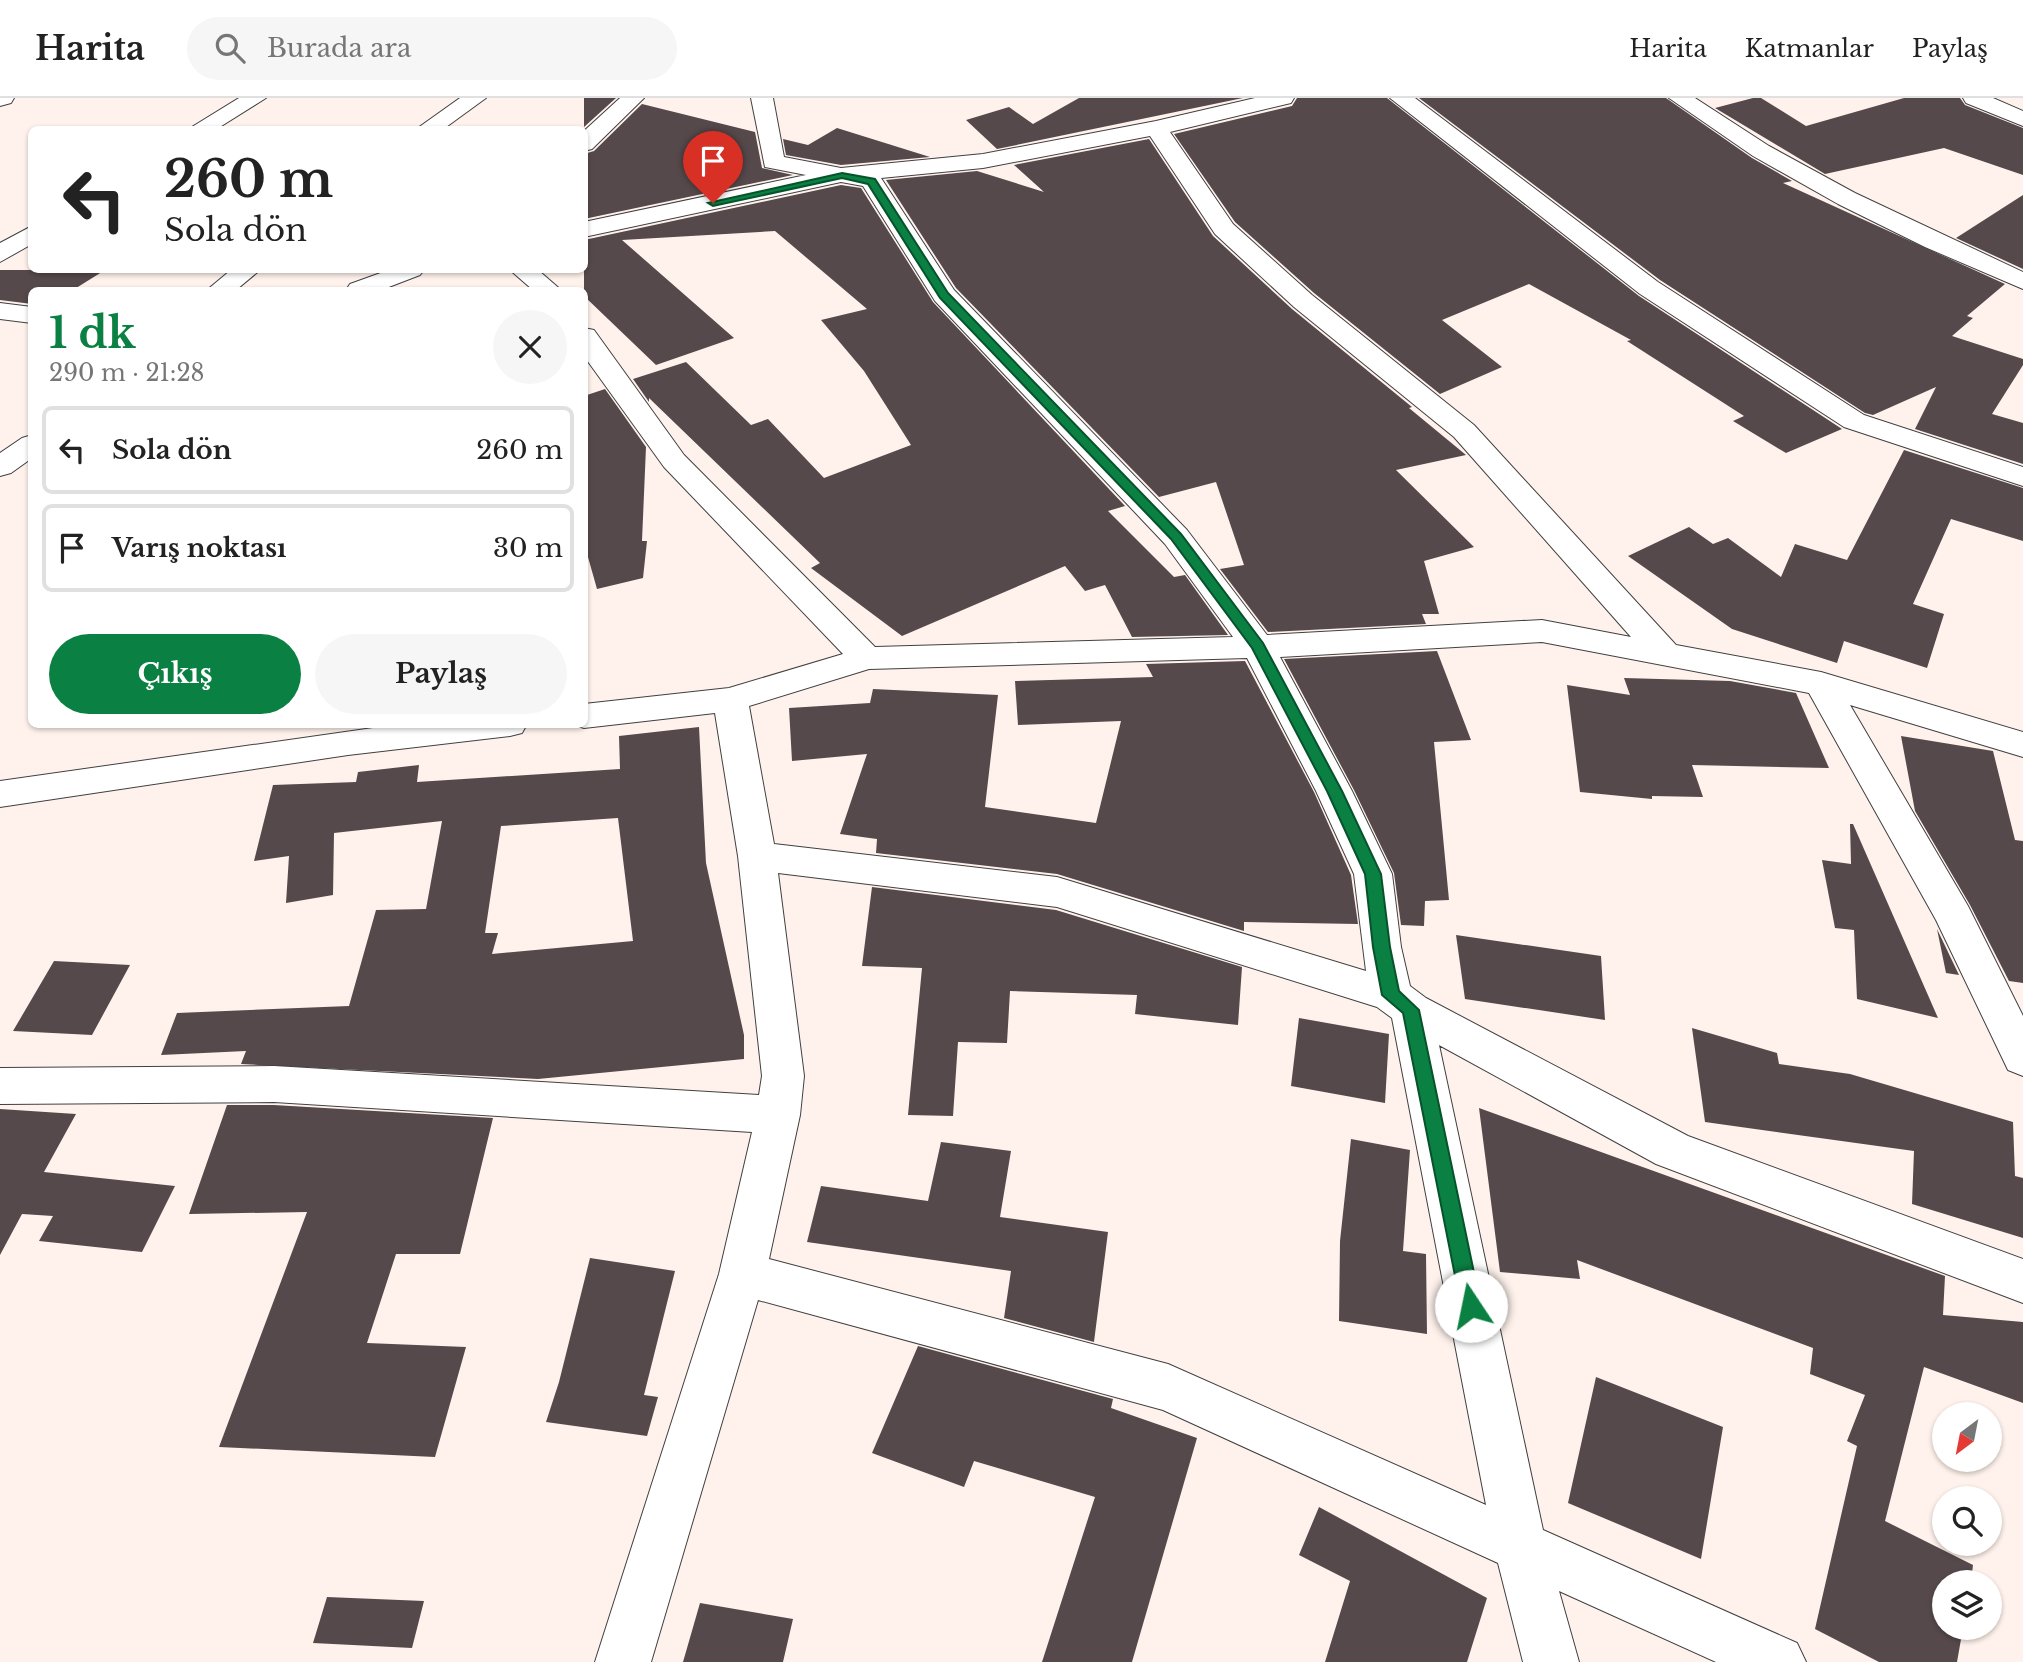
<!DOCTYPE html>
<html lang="tr">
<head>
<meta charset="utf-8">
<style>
	body { margin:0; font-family:"Libre Baskerville",serif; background:#f6f6f6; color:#222; height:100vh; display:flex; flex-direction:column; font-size:26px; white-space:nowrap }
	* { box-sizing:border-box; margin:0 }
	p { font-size:23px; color:#767676 }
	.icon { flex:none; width:38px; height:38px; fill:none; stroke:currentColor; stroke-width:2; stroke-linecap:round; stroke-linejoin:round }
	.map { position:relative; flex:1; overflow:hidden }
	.side { position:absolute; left:28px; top:189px; width:560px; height:441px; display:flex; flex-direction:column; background:#fff; border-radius:10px; box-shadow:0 2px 5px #0004 }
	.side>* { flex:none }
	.banner { position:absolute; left:28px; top:28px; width:560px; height:147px; border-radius:10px; box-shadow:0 2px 5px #0004; background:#fff; color:#222; overflow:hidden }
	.needle { width:46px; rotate:212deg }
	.tools { position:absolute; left:1932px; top:1304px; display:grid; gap:14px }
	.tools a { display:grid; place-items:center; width:70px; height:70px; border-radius:50%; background:#fff; box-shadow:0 2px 5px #0004; font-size:35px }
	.pin { position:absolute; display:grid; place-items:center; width:60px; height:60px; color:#fff; margin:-72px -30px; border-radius:50% 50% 50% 0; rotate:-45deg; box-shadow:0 0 7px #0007 }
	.pin .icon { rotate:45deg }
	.me { position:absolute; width:77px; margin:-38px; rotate:349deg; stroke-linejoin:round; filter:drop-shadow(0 0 5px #0008) }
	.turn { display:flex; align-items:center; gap:24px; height:147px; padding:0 21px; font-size:32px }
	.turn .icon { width:91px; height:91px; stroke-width:2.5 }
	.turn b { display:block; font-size:49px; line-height:60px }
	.round { display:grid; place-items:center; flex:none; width:74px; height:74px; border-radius:37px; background:#f6f6f6 }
	.overview { display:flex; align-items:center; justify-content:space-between; height:119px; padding:0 21px }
	h1 { font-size:42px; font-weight:800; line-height:52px; color:#0b8043 }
	.button { display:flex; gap:14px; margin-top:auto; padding:14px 21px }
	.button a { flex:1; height:80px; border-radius:42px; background:#0b8043; color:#fff; font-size:28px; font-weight:800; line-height:80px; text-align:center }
	.button a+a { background:#f6f6f6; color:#222 }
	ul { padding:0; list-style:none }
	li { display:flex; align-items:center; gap:21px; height:88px; margin:0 14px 10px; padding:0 7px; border:4px solid #e0e0e0; border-radius:10px }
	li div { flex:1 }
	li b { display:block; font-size:26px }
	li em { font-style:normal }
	header { display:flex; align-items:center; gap:42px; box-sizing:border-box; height:98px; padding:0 35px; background:#fff; border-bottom:2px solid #e0e0e0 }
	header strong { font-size:33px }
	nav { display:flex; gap:38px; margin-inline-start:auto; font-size:24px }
	.search { width:490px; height:63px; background:#f6f6f6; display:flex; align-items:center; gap:18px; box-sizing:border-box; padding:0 24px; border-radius:38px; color:#767676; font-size:26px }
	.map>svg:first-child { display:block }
</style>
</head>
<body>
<header>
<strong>Harita</strong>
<div class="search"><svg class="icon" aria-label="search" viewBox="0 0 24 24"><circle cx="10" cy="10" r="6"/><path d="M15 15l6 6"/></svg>Burada ara</div>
<nav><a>Harita</a><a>Katmanlar</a><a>Paylaş</a></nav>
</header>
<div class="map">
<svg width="2023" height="1564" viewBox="0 0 2023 1564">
	<rect width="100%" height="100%" fill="#fff2ec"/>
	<path fill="#56494b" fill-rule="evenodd" d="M 584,0 L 616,0 L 584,29 Z
		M 1079,0 L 1243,0 L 997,51 L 966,22 L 1009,9 L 1033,26 Z
		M 1297,0 L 1387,0 L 1639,198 L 1842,331 L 1786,355 L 1733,323 L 1744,318 L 1627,243 L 1631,242 L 1529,186 L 1442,222 L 1502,269 L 1440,296 L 1314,195 L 1235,124 L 1174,36 L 1292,8 Z
		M 1419,0 L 1666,0 L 1752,60 L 1792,83 L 1783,85 L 2005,186 L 1967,218 L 1973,220 L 1952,238 L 2023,261 L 2023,267 L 1992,316 L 2023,325 L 2023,366 L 1915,331 L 1936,289 L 1873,317 L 1865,315 L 1660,182 Z
		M 1753,0 L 1761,0 L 1806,28 L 1904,0 L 1960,0 L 1965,7 L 2023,30 L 2023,77 L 1944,50 L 1825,76 L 1715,10 Z
		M 642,6 L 755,34 L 762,70 L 793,77 L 584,121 L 584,56 L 594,53 Z
		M 837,30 L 930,59 L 841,67 L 786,57 L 783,41 L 808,47 Z
		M 1149,41 L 1213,138 L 1292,211 L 1412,309 L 1409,310 L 1466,357 L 1396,372 L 1474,449 L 1424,463 L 1439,516 L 1422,516 L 1426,526 L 1268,534 L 1220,471 L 1244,467 L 1216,384 L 1159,399 L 956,190 L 886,82 L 977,73 L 1044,94 L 1014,67 Z
		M 841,87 L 861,90 L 933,204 L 1125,408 L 1108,413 L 1174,479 L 1185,477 L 1228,537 L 1132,539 L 1105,487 L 1085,493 L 1065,468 L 902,538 L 811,470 L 820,465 L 649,300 L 649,304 L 633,281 L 686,264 L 751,327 L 768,321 L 824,380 L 911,347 L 864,273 L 821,222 L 867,211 L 775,133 L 622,142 L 734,240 L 656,267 L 584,198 L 584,142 Z
		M 2023,97 L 2023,171 L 1956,140 Z
		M 0,172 L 105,172 L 73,192 L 32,192 L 32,206 L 0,202 Z
		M 605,291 L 646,349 L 642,443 L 647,443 L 643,480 L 597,491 L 584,445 L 584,298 Z
		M 1904,352 L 2023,390 L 2023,443 L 1951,421 L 1913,506 L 1944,516 L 1927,570 L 1844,543 L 1837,565 L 1732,531 L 1628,458 L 1689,429 L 1713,446 L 1728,440 L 1781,479 L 1795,446 L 1847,462 Z
		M 1437,553 L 1471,642 L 1434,644 L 1449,802 L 1425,803 L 1424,828 L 1401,827 L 1394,775 L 1354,692 L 1284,561 Z
		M 1245,563 L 1314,694 L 1351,777 L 1358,826 L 1244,824 L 1244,833 L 1057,776 L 876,755 L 877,741 L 840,736 L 867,656 L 792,663 L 789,610 L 870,605 L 873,591 L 998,597 L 985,709 L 1096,725 L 1121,623 L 1018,627 L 1015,583 L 1153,579 L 1146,566 Z
		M 1624,580 L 1730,583 L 1796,595 L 1829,670 L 1692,667 L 1703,699 L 1652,698 L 1652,701 L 1580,694 L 1567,587 L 1630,597 Z
		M 699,629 L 706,765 L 744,937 L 744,961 L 538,981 L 241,966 L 246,953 L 161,957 L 177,915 L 349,908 L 376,812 L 426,811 L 442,723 L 334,735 L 333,797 L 286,805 L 289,758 L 254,763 L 273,687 L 356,684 L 358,674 L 419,667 L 417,684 L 620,671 L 619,638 ZM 618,720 L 633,843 L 492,856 L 498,835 L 485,835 L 501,728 Z
		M 1901,638 L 1993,653 L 2015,742 L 2023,743 L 2023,885 L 2009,883 L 1970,807 L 1915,713 Z
		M 1850,726 L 1853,726 L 1938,920 L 1857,901 L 1854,832 L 1835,830 L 1822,762 L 1851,766 Z
		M 872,789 L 1056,812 L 1242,869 L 1238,927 L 1135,916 L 1137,897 L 1010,893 L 1007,945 L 958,944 L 953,1018 L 908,1017 L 922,870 L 862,868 Z
		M 1937,831 L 1959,877 L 1946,875 Z
		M 1456,837 L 1601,858 L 1605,922 L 1465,901 Z
		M 54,863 L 130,867 L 92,937 L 13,933 Z
		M 1299,920 L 1389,936 L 1385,1005 L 1291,988 Z
		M 1692,930 L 1777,955 L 1779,966 L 1850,976 L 2013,1024 L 2015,1078 L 2023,1080 L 2023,1140 L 1912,1106 L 1914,1053 L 1705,1024 Z
		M 227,1007 L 274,1007 L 493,1020 L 460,1156 L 396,1156 L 367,1245 L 466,1249 L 435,1359 L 219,1349 L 307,1114 L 189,1116 Z
		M 1479,1010 L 1945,1178 L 1943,1217 L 2023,1224 L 2023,1305 L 1924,1269 L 1885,1423 L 1973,1467 L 1971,1484 L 1944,1484 L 1944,1530 L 1963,1530 L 1957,1564 L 1879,1564 L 1815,1531 L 1857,1348 L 1847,1343 L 1865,1297 L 1810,1276 L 1813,1250 L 1577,1162 L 1580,1181 L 1500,1174 Z
		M 0,1011 L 76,1016 L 44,1074 L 175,1088 L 142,1154 L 39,1143 L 53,1118 L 22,1116 L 0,1157 Z
		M 1351,1041 L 1410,1052 L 1403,1153 L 1426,1156 L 1427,1236 L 1339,1223 L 1340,1143 Z
		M 941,1044 L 1011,1053 L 1000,1119 L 1108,1134 L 1094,1244 L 1004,1220 L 1011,1173 L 807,1144 L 821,1088 L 928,1103 Z
		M 590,1160 L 675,1173 L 644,1297 L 658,1299 L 647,1338 L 546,1324 L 559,1284 Z
		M 918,1248 L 1113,1301 L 1111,1310 L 1197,1340 L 1132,1564 L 1042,1564 L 1095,1399 L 974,1363 L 964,1389 L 872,1355 Z
		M 1596,1279 L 1723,1329 L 1701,1461 L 1568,1405 Z
		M 1319,1409 L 1487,1500 L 1467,1564 L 1325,1564 L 1350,1483 L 1299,1457 Z
		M 327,1499 L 424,1503 L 412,1550 L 313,1545 Z
		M 700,1505 L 793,1521 L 783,1564 L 683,1564 Z"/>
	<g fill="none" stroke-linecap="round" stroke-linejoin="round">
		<g stroke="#404040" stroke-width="2">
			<path id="minor" d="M 0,0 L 14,0 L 11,5 L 0,8 Z
				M 239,0 L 266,0 L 215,32 L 187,32 Z
				M 460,0 L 486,0 L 442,32 L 415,32 Z
				M 620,0 L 644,0 L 592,51 L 584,53 L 584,33 Z
				M 751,0 L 773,0 L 784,59 L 841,70 L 983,56 L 1156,23 L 1255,0 L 1294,0 L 1291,5 L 1170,34 L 1233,126 L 1312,197 L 1474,327 L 1676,547 L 1821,574 L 2023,634 L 2023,659 L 1850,607 L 1968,808 L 2023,918 L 2023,978 L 2008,972 L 1936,822 L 1809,595 L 1542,544 L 1280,559 L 1352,693 L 1392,776 L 1401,849 L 1410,888 L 1426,900 L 1688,1038 L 2023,1161 L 2023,1205 L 1656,1066 L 1439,947 L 1543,1432 L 1797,1545 L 1806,1564 L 1716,1564 L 1559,1493 L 1579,1564 L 1523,1564 L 1498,1465 L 1163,1312 L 758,1202 L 651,1564 L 595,1564 L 719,1176 L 752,1034 L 274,1004 L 0,1006 L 0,970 L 274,968 L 759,997 L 762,978 L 738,758 L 715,615 L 584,630 L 572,626 L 584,626 L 584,606 L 729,590 L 843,556 L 664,369 L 584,258 L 584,230 L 594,232 L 684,357 L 875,549 L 1233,539 L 1165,446 L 935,203 L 863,88 L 841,84 L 584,139 L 584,124 L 806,77 L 765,69 ZM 1150,38 L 1215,136 L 1294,209 L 1454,339 L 1631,539 L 1542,522 L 1267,537 L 1187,432 L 954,192 L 881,80 L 983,70 ZM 1247,560 L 1316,693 L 1354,776 L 1366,873 L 1057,779 L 774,746 L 749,608 L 869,571 ZM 778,775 L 1057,809 L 1377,909 L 1392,920 L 1486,1407 L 1168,1266 L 769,1161 L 800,1017 L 804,978 Z
				M 1390,0 L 1415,0 L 1658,184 L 1864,317 L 2023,369 L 2023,388 L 1844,329 L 1640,196 Z
				M 1669,0 L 1695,0 L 1769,48 L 1855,95 L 2023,174 L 2023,191 L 1925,149 L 1838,106 L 1753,58 Z
				M 1963,0 L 1993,0 L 2023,13 L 2023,28 L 1966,5 Z
				M 32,128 L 32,146 L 0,164 L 0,145 Z
				M 231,172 L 260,172 L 236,192 L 207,192 Z
				M 389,172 L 424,172 L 420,177 L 381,192 L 346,192 L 350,186 Z
				M 510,172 L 538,172 L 561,192 L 533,192 Z
				M 0,205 L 32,209 L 32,225 L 0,221 Z
				M 32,337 L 32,360 L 11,375 L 0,378 L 0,355 L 22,340 Z
				M 401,626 L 527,626 L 522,635 L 510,638 L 348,657 L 0,709 L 0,683 Z"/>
		</g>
		<use href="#minor" fill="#fff" fill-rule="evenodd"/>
	</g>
	<path fill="#0b8043" stroke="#07532c" stroke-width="2" d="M 842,75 L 875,81 L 948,195 L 1181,436 L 1263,545 L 1342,693 L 1381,776 L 1390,849 L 1399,893 L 1419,912 L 1481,1208 L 1478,1214 L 1471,1217 L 1464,1214 L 1461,1208 L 1403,915 L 1382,897 L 1373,849 L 1365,776 L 1327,693 L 1252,550 L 1171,441 L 940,200 L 868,86 L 842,80 L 713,108 L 708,105 Z"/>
</svg>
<div class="tools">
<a><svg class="needle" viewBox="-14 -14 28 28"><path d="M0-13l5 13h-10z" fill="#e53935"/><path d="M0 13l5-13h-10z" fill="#767676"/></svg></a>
<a><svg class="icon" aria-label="search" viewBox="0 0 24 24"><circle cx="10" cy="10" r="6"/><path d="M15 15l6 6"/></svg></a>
<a><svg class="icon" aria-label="layers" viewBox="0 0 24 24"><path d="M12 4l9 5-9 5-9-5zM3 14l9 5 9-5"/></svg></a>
</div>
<div class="pin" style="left:713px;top:105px;background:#d93025"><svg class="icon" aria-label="arrive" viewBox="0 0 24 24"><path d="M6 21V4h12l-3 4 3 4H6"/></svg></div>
<svg class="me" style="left:1471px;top:1208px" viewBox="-20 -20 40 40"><circle r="19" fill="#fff"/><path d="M0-13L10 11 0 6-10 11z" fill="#0b8043"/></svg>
<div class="banner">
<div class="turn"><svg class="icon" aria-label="left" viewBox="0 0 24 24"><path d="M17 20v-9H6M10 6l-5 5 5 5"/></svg><div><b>260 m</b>Sola dön</div></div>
</div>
<section class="side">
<div class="overview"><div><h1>1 dk</h1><p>290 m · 21:28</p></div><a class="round"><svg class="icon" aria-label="close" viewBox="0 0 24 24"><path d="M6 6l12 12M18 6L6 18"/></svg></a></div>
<ul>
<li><svg class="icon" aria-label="left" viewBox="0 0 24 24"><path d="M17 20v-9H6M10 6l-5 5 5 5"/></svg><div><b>Sola dön</b></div><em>260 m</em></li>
<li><svg class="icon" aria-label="arrive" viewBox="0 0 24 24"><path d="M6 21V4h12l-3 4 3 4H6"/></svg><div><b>Varış noktası</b></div><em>30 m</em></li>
</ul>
<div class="button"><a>Çıkış</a><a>Paylaş</a></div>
</section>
</div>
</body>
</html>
